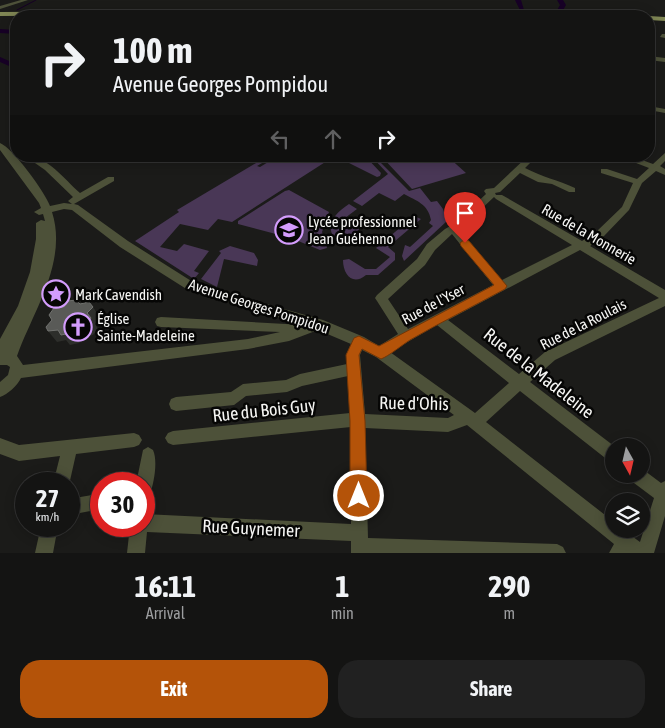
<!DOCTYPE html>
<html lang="en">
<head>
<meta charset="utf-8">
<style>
	body { margin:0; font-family:"Asap Condensed",sans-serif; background:#212121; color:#f1f3f6; height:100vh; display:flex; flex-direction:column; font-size:19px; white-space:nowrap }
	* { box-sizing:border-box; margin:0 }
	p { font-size:16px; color:#9d9ea0 }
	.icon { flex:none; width:28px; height:28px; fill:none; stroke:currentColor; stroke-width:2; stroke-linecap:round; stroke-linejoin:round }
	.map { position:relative; height:553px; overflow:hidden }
	.panel { display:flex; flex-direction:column; background:#141413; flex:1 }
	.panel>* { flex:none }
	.banner { position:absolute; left:10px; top:10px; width:645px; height:152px; border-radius:20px; box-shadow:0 2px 12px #0003,0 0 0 1px #333; background:#141413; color:#f1f3f6; overflow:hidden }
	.needle { width:32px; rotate:172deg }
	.buttons { position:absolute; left:605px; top:438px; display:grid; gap:10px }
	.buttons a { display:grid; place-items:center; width:45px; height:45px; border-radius:50%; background:#141413; box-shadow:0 2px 12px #0003,0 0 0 1px #333; font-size:25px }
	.speed { position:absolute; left:15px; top:472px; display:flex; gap:10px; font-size:25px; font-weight:700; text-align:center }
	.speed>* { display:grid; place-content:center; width:65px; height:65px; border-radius:50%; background:#141413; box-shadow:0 2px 12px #0003,0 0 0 1px #333; line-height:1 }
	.speed small { font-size:12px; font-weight:400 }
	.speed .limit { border:8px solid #d22; background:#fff; color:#111 }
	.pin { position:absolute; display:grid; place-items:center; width:42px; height:42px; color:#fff; margin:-51px -21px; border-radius:50% 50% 50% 0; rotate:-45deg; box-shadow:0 0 5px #0007 }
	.pin .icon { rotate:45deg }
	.me { position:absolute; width:55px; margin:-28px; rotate:0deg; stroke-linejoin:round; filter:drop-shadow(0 0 4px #0008) }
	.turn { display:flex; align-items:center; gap:18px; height:105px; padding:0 20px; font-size:22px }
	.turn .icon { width:65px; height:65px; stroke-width:2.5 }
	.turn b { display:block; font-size:35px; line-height:42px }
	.lanes { display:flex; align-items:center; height:48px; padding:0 20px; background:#0003; justify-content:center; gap:25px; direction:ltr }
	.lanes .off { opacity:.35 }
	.eta { display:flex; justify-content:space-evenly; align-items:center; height:85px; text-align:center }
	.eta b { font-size:30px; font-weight:700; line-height:35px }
	.action { display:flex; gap:10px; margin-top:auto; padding:10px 20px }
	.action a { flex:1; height:58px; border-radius:20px; background:#b45309; color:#fff; font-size:20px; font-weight:700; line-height:58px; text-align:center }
	.action a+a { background:#212121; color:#f1f3f6 }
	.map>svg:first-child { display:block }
</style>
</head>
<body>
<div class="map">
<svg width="665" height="553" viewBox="0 0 665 553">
	<rect width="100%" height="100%" fill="#1b1b19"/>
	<path fill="#493756" d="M 268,156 L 274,156 L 257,166 L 260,167 L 278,156 L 323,156 L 330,159 L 232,222 L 218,219 L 208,230 L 180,224 L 160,247 L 177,251 L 184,244 L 209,251 L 194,271 L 199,273 L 194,279 L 135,241 L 179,212 L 177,210 Z
		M 345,156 L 365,156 L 381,173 L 380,176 L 377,177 L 341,159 Z
		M 371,156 L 374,156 L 409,191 L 420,188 L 431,202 L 437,201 L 443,209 L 447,221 L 404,261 L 402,256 L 405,245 L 410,247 L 433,226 L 429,223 L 431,220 C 428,204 417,201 404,194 L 395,201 L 379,193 L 362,206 L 353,201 L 388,174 Z
		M 381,156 L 447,156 L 466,173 L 412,189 Z
		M 289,190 L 329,212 L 322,232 L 327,248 L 320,250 L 291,238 L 238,224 L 238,221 L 285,191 Z
		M 349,204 L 357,209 L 345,218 L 362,227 L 339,245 C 323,226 332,216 349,204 Z
		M 414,216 L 421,219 L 388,247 L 395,253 L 395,260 L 378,275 L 366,275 C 353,286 343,275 343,260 L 349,259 L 365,269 L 376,269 L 390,257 L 376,248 Z
		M 230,246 L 254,253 L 258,260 L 257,266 L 224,259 L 217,287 L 201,279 L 221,253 L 219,251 Z"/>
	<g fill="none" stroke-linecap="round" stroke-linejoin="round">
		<path stroke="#170026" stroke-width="1" d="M 17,10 L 36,0"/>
		<path fill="#170026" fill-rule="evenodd" d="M 515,0 L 521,0 L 524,10 L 520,10 Z
			M 557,0 L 563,0 L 566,5 L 562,12 L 564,16 L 558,16 L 556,12 L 560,5 Z
			M 489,14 L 512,14 L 515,16 L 486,16 Z
			M 0,29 L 16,30 L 16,34 L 0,33 Z
			M 0,57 L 16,64 L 16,69 L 0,62 Z"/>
		<path fill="#4d5139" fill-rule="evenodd" d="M 21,0 L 28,0 L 0,9 L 0,6 Z
			M 662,34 L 665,34 L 665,38 L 660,37 Z
			M 649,56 L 665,58 L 665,62 L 649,60 Z
			M 649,106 L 665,109 L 665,113 L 649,110 Z
			M 0,143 C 13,148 45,192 50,206 L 64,203 L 72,204 L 68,201 L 73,197 L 45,170 L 25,156 C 48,156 64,179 80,193 L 108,177 L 114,177 L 114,181 L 74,204 L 78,205 L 128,241 L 196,284 L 323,320 L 364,337 L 379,346 L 398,334 L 377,301 L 375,298 L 377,295 L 417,259 L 427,244 L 445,229 L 454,224 L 486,194 L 484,191 L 486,189 L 494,188 L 528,156 L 537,156 L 525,168 C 542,177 558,180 575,188 L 575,192 L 569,192 L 552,184 L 538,182 L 520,173 L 500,192 L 495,193 L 496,195 L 502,195 L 582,241 L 596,232 L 622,207 L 633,183 L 601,173 L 601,169 L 607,169 L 637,179 L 649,168 L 618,156 L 631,156 L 653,164 L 665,153 L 665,161 L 660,166 L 665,169 L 665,175 L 656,171 L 642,183 L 629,210 L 604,236 L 590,246 L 665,290 L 665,306 L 555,360 L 530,382 L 614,446 L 614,464 L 609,461 L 520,391 L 486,422 L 614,522 L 614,529 L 622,529 L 640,542 L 654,498 L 630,480 L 628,474 L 641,474 L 641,468 L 661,483 L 665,481 L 665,516 L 654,553 L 609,553 L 614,544 L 467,425 L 448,432 L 365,428 L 368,538 L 557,544 L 563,547 L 566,553 L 351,553 L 351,541 L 147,532 L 145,553 L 127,553 L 130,526 L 144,526 L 144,514 L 351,524 L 351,427 L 173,445 L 168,443 L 165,438 L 168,433 L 173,431 L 350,413 L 348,376 L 302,386 L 287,392 L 246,396 L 234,405 L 176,411 L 171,409 L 169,404 L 171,399 L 176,397 L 231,392 L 243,384 L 286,380 L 300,374 L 347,364 L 346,355 L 351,344 L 318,330 L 289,341 L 248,349 L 21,378 C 17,386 8,394 0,397 L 0,382 L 8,375 L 10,367 L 7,365 L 0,365 L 0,339 L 18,306 L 30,272 L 36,239 L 36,223 L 41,220 L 45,221 L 43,214 L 39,215 L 34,212 L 41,208 L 39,203 L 0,150 ZM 494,197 L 496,199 L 572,245 L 502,280 L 459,230 ZM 64,209 L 72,210 L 120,247 L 188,290 L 304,325 L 161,317 L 157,318 L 155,322 L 157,326 L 161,327 L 280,332 L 248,339 L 23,365 L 17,356 C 33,311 68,262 52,212 ZM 452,234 L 493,285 L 408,329 L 388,299 L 425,265 L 435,250 ZM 580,250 L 659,298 L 545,352 L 519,374 L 448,320 ZM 437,325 L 509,383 L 475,413 L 390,352 ZM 362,350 L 376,357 L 454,415 L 448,418 L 365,414 L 360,355 Z
			M 134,433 L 139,435 L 142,440 L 139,445 L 134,447 L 76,454 L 69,485 L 53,484 L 60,456 L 19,461 L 0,454 L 0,438 L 19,445 Z
			M 148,447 L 153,450 C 158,461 154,483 150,494 L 144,496 L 144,484 L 136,484 L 143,450 Z
			M 101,489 L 101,509 L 69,515 L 69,499 L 92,495 Z
			M 41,526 L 58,526 L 53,553 L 35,553 Z"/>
		<path fill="#7f8654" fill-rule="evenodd" d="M 480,9 L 620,14 L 623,16 L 480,13 L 0,16 L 0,12 Z
			M 649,16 L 665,17 L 665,21 L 649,20 Z"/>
	</g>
	<path fill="#2d2e2b" d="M 477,156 L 484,156 L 484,157 L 476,159 Z
		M 93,307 L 100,318 L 95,324 L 98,329 L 93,335 L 85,337 L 79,343 L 70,345 L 66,340 L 57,342 L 48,331 L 87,313 Z"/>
	<path fill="#595a57" stroke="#71726f" d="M 76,300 L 80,304 L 89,302 L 93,307 L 87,313 L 91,318 L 86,325 L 77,327 L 71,333 L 61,335 L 58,330 L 48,331 L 46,327 L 52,320 L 49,315 L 54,308 L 64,307 L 68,301 Z"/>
	<path fill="#b45309" stroke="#753606" d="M 465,239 L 469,241 L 507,286 L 505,289 C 474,306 441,322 410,340 C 402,345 389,356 381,359 L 362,349 L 359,355 L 365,421 L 367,496 L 364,501 L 359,504 L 353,501 L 350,496 L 350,421 L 346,355 L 354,338 L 359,336 L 379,346 L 494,285 L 461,246 L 460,243 Z"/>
	<defs>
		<g id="school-ring" transform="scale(1.4375)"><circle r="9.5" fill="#060605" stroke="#d39cfc" stroke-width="1.5"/><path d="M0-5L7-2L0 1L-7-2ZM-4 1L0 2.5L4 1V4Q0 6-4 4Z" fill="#d39cfc"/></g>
		<g id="sight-ring" transform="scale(1.4375)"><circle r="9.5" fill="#060605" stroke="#d39cfc" stroke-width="1.5"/><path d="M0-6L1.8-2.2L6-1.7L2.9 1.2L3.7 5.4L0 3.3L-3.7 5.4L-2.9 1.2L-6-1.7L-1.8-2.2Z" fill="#d39cfc"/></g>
		<g id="church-ring" transform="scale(1.4375)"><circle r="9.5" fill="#060605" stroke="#d39cfc" stroke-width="1.5"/><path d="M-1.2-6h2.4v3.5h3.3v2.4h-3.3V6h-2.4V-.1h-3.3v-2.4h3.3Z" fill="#d39cfc"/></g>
	</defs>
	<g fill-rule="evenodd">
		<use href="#school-ring" x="289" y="230"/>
		<use href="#sight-ring" x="56" y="294"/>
		<use href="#church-ring" x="78" y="327"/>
	</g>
	<g text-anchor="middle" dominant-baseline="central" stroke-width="5" stroke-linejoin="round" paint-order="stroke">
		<g font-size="15" fill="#f5f5f3" stroke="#060605" text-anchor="start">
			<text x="308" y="221">Lycée professionnel<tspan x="308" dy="17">Jean Guéhenno</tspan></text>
			<text x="75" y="294">Mark Cavendish</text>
			<text x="97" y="318">Église<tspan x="97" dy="17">Sainte-Madeleine</tspan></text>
		</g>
		<g font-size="15" fill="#f5f5f3" stroke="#060605">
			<text transform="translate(589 234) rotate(30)">Rue de la Monnerie</text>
			<text transform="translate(433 304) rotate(-28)">Rue de l'Yser</text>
			<text transform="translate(259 306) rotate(18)">Avenue Georges Pompidou</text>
			<text transform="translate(583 324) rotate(-27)">Rue de la Roulais</text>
		</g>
		<g font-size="18" fill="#f5f5f3" stroke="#060605">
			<text transform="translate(539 373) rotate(38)">Rue de la Madeleine</text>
			<text transform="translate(414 403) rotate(1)">Rue d'Ohis</text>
			<text transform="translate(264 410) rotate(-6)">Rue du Bois Guy</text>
			<text transform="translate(251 528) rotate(3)">Rue Guynemer</text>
		</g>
	</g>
</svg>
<div class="buttons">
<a><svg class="needle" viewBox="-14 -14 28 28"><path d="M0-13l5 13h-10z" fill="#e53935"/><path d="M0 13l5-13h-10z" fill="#9d9ea0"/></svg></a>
<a><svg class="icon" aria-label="layers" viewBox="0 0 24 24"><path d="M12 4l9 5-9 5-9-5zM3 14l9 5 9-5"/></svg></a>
</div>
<div class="speed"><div>27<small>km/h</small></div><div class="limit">30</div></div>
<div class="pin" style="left:465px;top:243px;background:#d93025"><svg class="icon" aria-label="arrive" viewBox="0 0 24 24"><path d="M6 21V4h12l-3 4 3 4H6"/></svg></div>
<svg class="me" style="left:359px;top:496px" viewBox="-20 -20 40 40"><circle r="17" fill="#b45309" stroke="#fff" stroke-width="3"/><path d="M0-11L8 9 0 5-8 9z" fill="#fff"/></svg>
<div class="banner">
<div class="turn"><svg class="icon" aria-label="right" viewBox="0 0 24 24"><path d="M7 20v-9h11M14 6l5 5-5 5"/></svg><div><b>100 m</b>Avenue Georges Pompidou</div></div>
<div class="lanes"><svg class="icon off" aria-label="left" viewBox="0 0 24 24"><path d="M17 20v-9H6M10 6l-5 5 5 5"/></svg><svg class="icon off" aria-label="ahead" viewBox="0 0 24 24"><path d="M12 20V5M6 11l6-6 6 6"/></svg><svg class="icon" aria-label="right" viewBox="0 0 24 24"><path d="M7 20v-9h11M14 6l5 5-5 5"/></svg></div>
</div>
</div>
<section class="panel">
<div class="eta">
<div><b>16:11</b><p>Arrival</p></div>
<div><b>1</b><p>min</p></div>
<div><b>290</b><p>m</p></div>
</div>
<div class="action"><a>Exit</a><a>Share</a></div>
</section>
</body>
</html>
